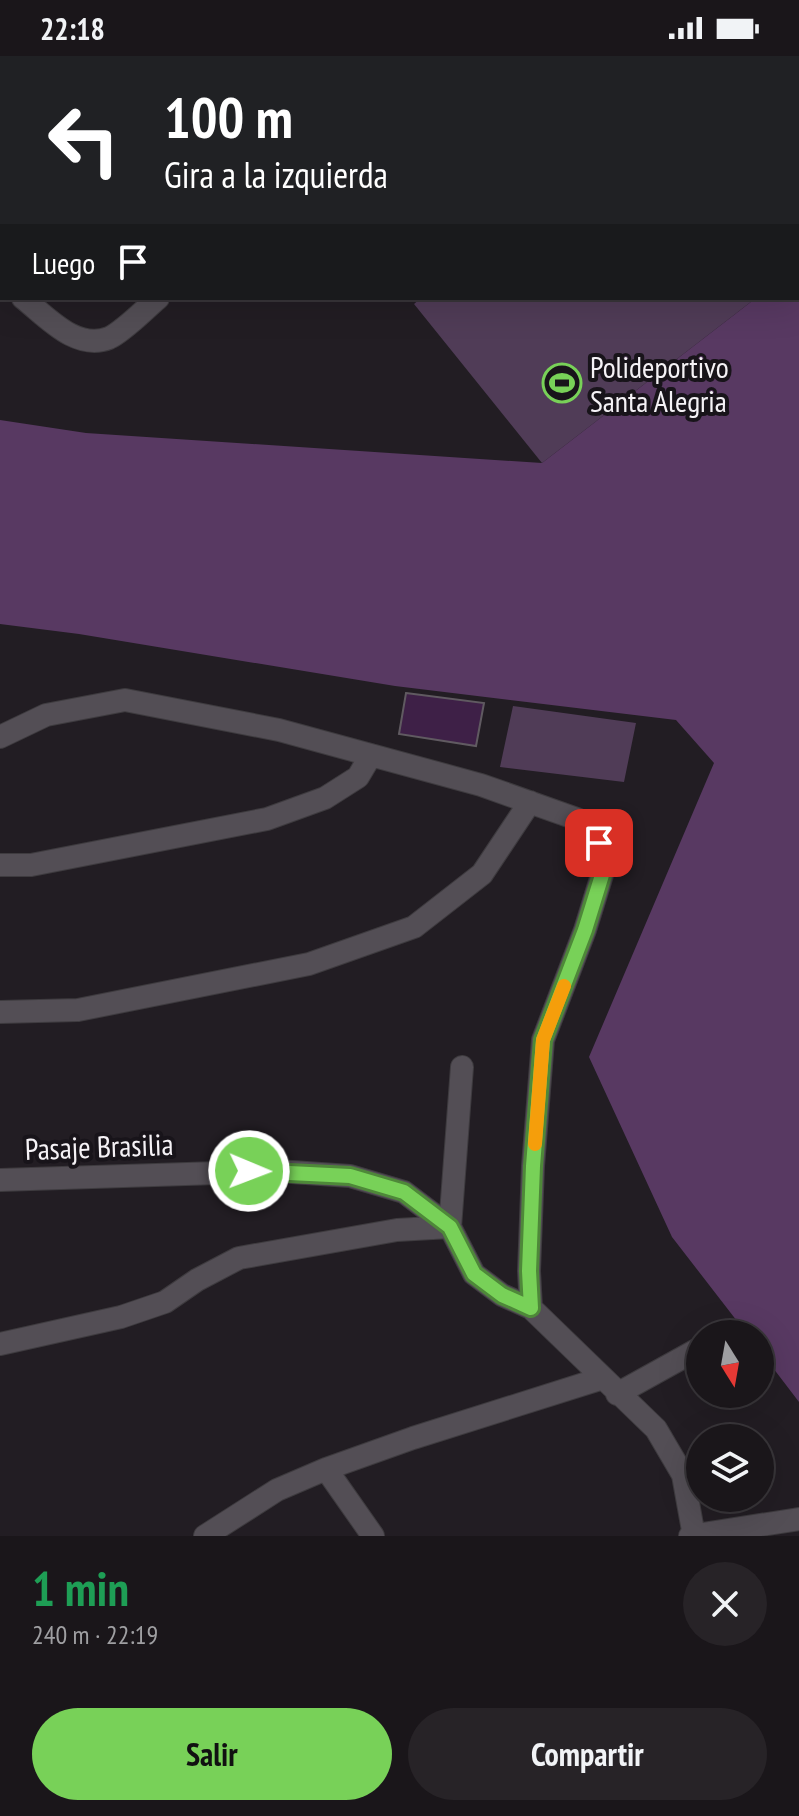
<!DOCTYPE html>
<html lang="es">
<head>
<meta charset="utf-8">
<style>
	body { margin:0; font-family:"PT Sans Narrow",sans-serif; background:#272327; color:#f1f3f6; height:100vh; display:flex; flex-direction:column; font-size:30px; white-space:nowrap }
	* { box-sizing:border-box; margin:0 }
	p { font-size:26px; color:#9f9fa2 }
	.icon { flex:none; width:44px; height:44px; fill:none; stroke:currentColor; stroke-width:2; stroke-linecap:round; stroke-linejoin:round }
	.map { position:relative; height:1480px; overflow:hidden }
	.side { display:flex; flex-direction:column; background:#1a161a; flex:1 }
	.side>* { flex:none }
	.banner { position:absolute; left:0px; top:0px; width:800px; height:244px; box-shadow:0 8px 32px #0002,0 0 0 2px #383539; background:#202124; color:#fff; overflow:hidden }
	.needle { width:52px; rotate:169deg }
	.fabs { position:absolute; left:686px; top:1264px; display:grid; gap:16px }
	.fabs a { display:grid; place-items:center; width:88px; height:88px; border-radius:50%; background:#1a161a; box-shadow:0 8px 32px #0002,0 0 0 2px #383539; font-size:40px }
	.pin { position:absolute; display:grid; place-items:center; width:68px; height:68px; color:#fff; margin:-34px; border-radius:16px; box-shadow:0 4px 12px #0006 }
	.me { position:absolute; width:88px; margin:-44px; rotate:91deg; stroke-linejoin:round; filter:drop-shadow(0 0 6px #0008) }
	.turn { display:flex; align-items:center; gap:28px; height:168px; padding:0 32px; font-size:36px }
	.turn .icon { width:104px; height:104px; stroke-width:2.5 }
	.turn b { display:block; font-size:56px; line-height:68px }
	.then { display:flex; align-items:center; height:76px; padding:0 32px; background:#0003; gap:16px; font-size:30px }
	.round { display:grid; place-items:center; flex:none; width:84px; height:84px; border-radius:42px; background:#272327 }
	.summary { display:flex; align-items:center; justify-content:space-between; height:136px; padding:0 32px }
	h1 { font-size:48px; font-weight:800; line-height:60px; color:#1e9e55 }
	.cta { display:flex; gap:16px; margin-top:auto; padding:16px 32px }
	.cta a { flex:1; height:92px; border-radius:48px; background:#78d158; color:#111; font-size:32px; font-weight:800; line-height:92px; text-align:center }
	.cta a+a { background:#272327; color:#f1f3f6 }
	.status { display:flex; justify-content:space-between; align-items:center; height:56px; padding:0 40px; background:#1a161a; direction:ltr }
	.status svg { height:22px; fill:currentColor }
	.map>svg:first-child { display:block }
</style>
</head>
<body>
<div class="status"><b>22:18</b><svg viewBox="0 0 49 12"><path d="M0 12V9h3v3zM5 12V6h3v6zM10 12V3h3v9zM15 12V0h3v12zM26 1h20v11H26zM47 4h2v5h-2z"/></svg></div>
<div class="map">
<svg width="799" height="1480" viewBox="0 0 799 1480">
	<rect width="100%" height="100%" fill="#221d23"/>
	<path fill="#503c57" d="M 719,0 L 799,0 L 799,222 L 798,2 L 717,2 Z
		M 421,242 L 756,242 L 542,407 L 414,248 Z
		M 513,650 L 636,667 L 624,726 L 500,711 Z"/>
	<path fill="#583962" d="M 798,222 L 799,222 L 799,1346 L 760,1295 L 760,1278 L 747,1278 L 672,1181 L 589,1001 L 714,707 L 676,664 L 395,630 L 79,578 L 0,568 L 0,364 L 86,377 L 542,407 L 756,242 L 798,242 Z"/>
	<path fill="#3e2047" stroke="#605a61" stroke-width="2" d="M 406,637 L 484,647 L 476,690 L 399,678 Z"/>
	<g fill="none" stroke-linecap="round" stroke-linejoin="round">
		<g stroke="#3e3b3f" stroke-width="24">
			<path id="minor" d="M 273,0 L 274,2
				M 400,0 L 402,2
				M 524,0 L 525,2
				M 647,0 L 649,2
				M 30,2 L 33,0
				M 234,2 L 236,0
				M 682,2 L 684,0
				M 0,26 L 2,24
				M 0,185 L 2,184
				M 0,207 L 2,211
				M 23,242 C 47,261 76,295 109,282 C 124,275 145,253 158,242
				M 0,681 L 46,659 L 125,644 L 279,674 L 481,729 L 577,763 L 599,787 L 602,819 L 585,874 L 543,984 L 533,1110 L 529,1215 L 531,1252
				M 0,809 L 31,809 L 267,763 L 325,742 L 358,721 L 371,699
				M 0,956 L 78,954 L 309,908 L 414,871 L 482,818 L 530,746
				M 0,1124 L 277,1115 L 350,1120 L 404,1136 L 450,1171 L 474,1218 L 502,1239 L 531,1252 L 656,1373 L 683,1419 L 694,1480
				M 0,1288 L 121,1261 L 165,1246 L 197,1224 L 239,1202 L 397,1174 L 450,1171 L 462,1011
				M 617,1338 L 700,1292
				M 326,1413 L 373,1480
				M 205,1480 L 277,1434 L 326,1413 L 413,1382 L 603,1322
				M 690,1480 L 799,1463"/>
		</g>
		<use href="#minor" stroke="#534e55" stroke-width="22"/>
	</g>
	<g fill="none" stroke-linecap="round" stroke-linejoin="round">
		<g stroke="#4e8839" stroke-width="20">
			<path id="route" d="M 249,1115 L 350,1120 L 404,1136 L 450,1171 L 474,1218 L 502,1239 L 531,1252 L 529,1215 L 533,1110 L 543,984 L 585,874 L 602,819 L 599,787"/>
		</g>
		<use href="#route" stroke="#78d158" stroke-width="14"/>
		<path stroke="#f59e0b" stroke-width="14" d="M 535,1088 L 543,984 L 564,930"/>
	</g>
	<defs>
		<g id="stadium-ring" transform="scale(2)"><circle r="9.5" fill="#18141a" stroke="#78d158" stroke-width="1.5"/><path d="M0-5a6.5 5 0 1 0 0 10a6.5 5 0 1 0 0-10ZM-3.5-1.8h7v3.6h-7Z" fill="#78d158"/></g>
	</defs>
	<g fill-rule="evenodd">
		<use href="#stadium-ring" x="562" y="327"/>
	</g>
	<g text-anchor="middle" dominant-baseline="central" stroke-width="8" stroke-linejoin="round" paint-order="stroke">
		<g font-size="30" fill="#f5f2f6" stroke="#18141a" text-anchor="start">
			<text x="590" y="310">Polideportivo<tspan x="590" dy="34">Santa Alegria</tspan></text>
		</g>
		<g font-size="30" fill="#f5f2f6" stroke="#18141a">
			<text transform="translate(99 1090) rotate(-2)">Pasaje Brasilia</text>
		</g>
	</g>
</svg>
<div class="fabs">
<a><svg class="needle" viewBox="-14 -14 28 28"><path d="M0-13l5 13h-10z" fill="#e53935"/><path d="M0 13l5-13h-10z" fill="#9f9fa2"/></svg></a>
<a><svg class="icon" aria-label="layers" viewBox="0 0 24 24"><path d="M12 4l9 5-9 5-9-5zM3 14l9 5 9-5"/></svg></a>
</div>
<div class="pin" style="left:599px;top:787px;background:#d93025"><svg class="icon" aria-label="arrive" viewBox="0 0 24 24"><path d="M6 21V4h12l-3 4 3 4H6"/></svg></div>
<svg class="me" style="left:249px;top:1115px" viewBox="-20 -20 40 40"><circle r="17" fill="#78d158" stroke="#fff" stroke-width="3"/><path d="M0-11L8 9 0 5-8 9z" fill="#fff"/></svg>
<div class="banner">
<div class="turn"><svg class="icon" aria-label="left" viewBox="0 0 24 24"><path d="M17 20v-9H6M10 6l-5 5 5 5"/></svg><div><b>100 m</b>Gira a la izquierda</div></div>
<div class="then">Luego<svg class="icon" aria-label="arrive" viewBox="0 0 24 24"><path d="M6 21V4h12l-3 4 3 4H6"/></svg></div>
</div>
</div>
<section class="side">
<div class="summary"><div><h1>1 min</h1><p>240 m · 22:19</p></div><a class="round"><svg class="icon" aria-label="close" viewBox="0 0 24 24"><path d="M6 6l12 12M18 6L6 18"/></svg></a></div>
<div class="cta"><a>Salir</a><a>Compartir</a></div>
</section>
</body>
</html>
